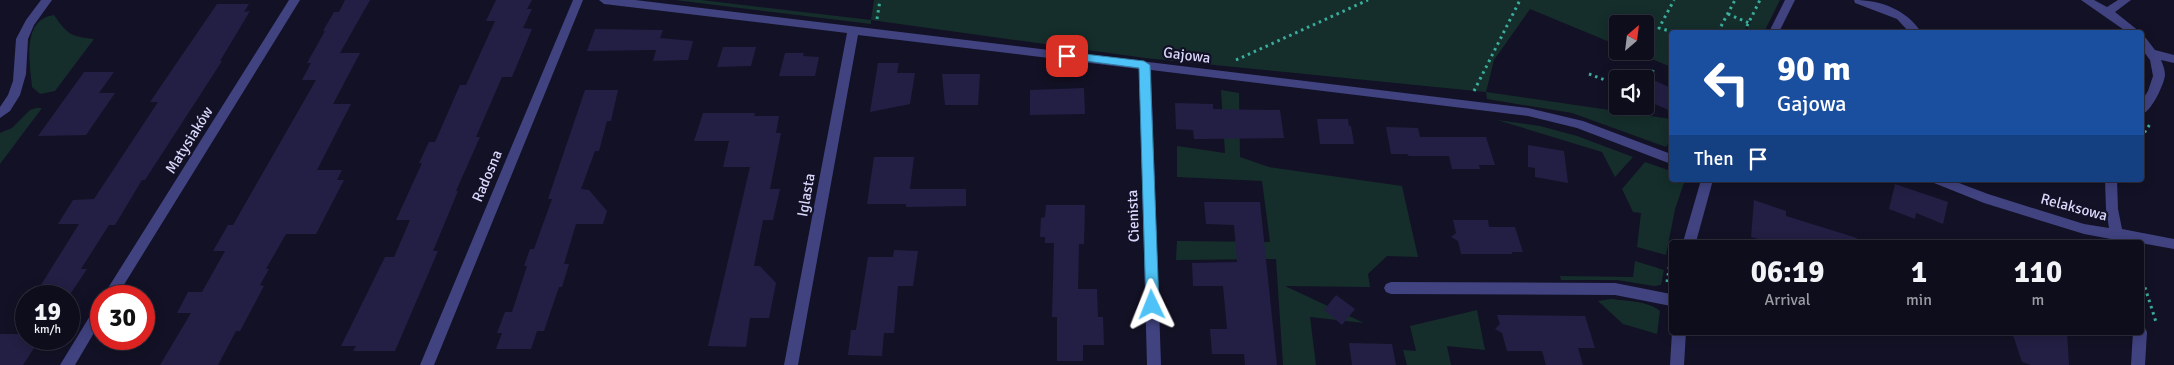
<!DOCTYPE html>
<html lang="en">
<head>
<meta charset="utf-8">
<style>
	body { margin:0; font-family:Signika,sans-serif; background:#171625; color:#f1f3f6; height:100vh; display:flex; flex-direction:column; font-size:19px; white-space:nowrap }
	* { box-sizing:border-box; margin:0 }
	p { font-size:16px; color:#9b9ca3 }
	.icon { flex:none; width:28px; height:28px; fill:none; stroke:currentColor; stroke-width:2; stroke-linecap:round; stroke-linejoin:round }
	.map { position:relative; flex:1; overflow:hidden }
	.side { position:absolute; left:1669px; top:240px; width:475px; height:95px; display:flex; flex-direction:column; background:#0e0d1c; border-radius:5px; box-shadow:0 2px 12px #0003,0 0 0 1px #2e2d3b }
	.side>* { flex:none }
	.hud { position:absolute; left:1669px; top:30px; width:475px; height:152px; border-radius:5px; box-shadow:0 2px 12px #0003,0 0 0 1px #2e2d3b; background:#1a4fa0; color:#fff; overflow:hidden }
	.needle { width:32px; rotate:28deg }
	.controls { position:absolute; left:1609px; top:15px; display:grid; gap:10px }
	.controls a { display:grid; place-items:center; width:45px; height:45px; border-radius:5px; background:#0e0d1c; box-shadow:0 2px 12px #0003,0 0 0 1px #2e2d3b; font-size:25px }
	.speed { position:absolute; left:15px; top:285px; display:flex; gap:10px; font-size:25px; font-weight:700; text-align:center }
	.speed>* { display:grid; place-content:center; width:65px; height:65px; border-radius:50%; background:#0e0d1c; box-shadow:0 2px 12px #0003,0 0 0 1px #2e2d3b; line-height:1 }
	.speed small { font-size:12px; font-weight:400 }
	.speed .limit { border:8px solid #d22; background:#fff; color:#111 }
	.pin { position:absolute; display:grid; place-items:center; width:42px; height:42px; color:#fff; margin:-21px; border-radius:10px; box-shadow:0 2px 8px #0006 }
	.me { position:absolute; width:55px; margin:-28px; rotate:358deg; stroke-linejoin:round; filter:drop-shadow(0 0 4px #0008) }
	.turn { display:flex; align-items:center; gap:18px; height:105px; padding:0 25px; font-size:22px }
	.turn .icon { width:65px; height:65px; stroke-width:2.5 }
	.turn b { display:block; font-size:35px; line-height:42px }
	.then { display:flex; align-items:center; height:48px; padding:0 25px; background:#0003; gap:10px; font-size:19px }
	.eta { display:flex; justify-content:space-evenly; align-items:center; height:85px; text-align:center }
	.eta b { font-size:30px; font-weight:800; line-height:35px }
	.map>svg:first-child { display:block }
</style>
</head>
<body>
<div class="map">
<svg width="2174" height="365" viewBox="0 0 2174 365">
	<rect width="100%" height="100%" fill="#131125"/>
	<path fill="#152e2b" d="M 675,0 L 701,0 L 871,20 L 874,0 L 1780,0 L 1764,32 L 1746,32 L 1753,18 L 1743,32 L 1671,32 L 1671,67 L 1633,51 L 1645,51 L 1645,24 L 1618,24 L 1617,45 L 1530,9 L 1494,60 L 1486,92 L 1671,119 L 1671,145 L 1668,144 L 1666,147 L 1572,113 L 1487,99 L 1486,92 L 1145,58 L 871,20 L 871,24 Z
		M 54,15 C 68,35 70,36 94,39 L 55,91 L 40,94 L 32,87 C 30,64 21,19 54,15 Z
		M 1221,90 L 1239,93 L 1240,157 L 1269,167 L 1402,186 L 1418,257 L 1387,256 L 1368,274 L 1370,287 L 1285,286 L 1364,323 L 1310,317 L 1316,365 L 1283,365 L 1276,259 L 1176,260 L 1177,241 L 1270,242 L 1262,181 L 1177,177 L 1177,146 L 1225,153 Z
		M 36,108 L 42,108 L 0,164 L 0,133 L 12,128 L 30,110 Z
		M 1497,120 L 1540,126 L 1577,136 L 1633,157 L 1615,177 L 1602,152 Z
		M 1645,162 L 1671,171 L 1671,180 L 1682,180 L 1684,183 L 1675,209 L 1666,255 L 1637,247 L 1641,213 L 1633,212 L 1622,189 Z
		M 1635,261 L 1664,270 L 1661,285 L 1654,286 L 1617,280 L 1561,280 L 1560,276 L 1633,277 Z
		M 1611,299 C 1627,301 1648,301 1660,311 L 1657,334 L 1623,324 L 1598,301 Z
		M 1477,310 L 1485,350 L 1447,346 L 1451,365 L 1407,365 L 1403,350 L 1416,351 L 1410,326 Z"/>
	<path fill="#231f44" d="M 345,0 L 370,0 L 340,53 L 360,53 L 333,104 L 351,104 L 317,170 L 342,170 L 337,180 L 344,180 L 316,234 L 286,234 L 266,269 L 269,269 L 260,285 L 264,286 L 240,331 L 236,331 L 218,365 L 160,365 L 191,313 L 177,313 L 188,292 L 202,292 L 225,251 L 213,251 L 228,225 L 233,225 L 316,80 L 302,80 L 311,63 L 307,63 L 325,31 L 323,31 L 334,12 L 339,12 Z
		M 496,0 L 532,0 L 527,9 L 532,9 L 523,28 L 532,29 L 512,77 L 502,77 L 476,137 L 480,137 L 456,191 L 458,191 L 433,251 L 438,251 L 395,351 L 353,351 L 356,346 L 341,346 L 385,257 L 394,257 L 410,220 L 396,220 L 422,163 L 419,163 L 429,142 L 435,142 L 460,85 L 466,85 L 495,21 L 486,21 Z
		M 217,4 L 249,4 L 244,12 L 250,11 L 220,61 L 222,61 L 145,180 L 142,180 L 115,225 L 109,225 L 81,269 L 87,269 L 69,296 L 34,296 L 79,224 L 58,224 L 73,200 L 94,199 L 158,102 L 150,102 Z
		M 595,29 L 663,30 L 660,38 L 693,41 L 688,60 L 653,61 L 656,50 L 587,51 Z
		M 723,47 L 756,47 L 751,66 L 717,67 Z
		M 785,53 L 804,53 L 803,56 L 819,57 L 815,76 L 779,76 Z
		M 878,63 L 899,63 L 897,73 L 915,73 L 910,104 L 870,112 Z
		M 84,72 L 114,72 L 99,93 L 115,93 L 86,135 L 38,136 Z
		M 942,74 L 980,74 L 978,105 L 945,105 Z
		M 1645,76 L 1671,88 L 1671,111 L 1645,100 Z
		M 1084,88 L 1085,114 L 1030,115 L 1030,90 Z
		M 585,90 L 618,90 L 611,121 L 607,121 L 599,151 L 595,151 L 581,189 L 589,190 L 607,211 L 603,224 L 576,224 L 564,264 L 569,264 L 562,287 L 559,287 L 544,331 L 537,331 L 531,349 L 496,349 L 502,333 L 497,333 L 505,312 L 512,312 L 527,266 L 524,266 L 530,249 L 534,249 L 552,199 L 548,199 Z
		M 1175,103 L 1213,104 L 1213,109 L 1280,110 L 1284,138 L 1194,139 L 1193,130 L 1176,129 Z
		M 703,113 L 755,113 L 754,116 L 779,116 L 776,133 L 781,133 L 770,189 L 780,189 L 773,220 L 763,220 L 754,266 L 760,266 L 776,283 L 769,318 L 750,318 L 746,347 L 708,346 L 750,167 L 723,167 L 729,141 L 694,141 Z
		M 1317,119 L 1348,119 L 1349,126 L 1351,126 L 1354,144 L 1320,144 Z
		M 1386,127 L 1418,128 L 1420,137 L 1486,137 L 1495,165 L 1479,165 L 1480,169 L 1452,169 L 1449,156 L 1409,156 L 1407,154 L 1391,154 Z
		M 1528,145 L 1564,151 L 1568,183 L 1535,177 L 1535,168 L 1528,167 Z
		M 874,157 L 914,157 L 910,189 L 966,189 L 966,206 L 906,207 L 906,204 L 867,204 Z
		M 1895,184 L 1948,202 L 1943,224 L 1916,213 L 1915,219 L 1889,209 Z
		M 1754,200 L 1786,211 L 1786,216 L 1857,238 L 1856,242 L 1769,242 L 1751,237 Z
		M 1204,202 L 1260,202 L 1277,365 L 1245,365 L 1244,354 L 1212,354 L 1210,329 L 1227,329 L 1223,286 L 1193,286 L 1192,263 L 1237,262 L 1234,225 L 1206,224 Z
		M 1046,205 L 1085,205 L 1084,244 L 1079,244 L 1078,289 L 1097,289 L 1098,317 L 1103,317 L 1104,345 L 1083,345 L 1083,361 L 1057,361 L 1057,317 L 1052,317 L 1054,243 L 1045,243 L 1045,237 L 1040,237 L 1041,218 L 1045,217 Z
		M 1453,220 L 1488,220 L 1489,227 L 1515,227 L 1523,252 L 1512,252 L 1512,254 L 1461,254 L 1458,241 L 1451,237 L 1456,233 Z
		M 894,250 L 918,251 L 913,286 L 898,286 L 894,333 L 884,333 L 882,356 L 848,355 L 851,330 L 856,330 L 868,257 L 893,257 Z
		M 1336,295 L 1355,309 L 1342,325 L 1324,310 Z
		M 1497,315 L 1585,316 L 1595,348 L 1578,348 L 1583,365 L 1546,365 L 1542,351 L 1507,351 L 1502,333 L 1495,329 L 1500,324 Z
		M 2012,332 L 2067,332 L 2069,365 L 2031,365 L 2022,362 Z
		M 0,334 L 26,334 L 26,339 L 40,339 L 23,365 L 0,365 Z
		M 1349,343 L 1392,344 L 1396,365 L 1352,365 Z"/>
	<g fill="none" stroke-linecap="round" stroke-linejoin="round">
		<path stroke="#3aae9d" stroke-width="3" stroke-dasharray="2.5 4" stroke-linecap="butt" d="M 1728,14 L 1749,23
			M 877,19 L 880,0
			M 1673,32 L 1659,28 L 1674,0
			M 1718,32 L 1735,0
			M 1744,32 L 1760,0
			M 1236,60 L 1368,0
			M 1589,74 L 1605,80
			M 1649,78 L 1654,69
			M 1474,91 L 1520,0
			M 2141,138 L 2150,124
			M 2141,275 L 2156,322
			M 1667,282 L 1671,256"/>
		<path fill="#404380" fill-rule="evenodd" d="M 41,0 L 52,0 L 34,25 L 28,39 L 26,74 L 20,95 L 10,111 L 0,118 L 0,107 L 8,95 L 13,81 L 16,39 L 26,20 Z
			M 289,0 L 300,0 L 117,296 L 103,296 Z
			M 573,0 L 583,0 L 434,365 L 420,365 Z
			M 599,0 L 635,0 L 1528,108 L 1583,121 L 1671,154 L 1671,164 L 1577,128 L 1528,116 L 1151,70 L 1161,365 L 1147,365 L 1139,69 L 858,35 L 798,365 L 784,365 L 847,33 L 604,4 Z
			M 1785,0 L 1795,0 L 1779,32 L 1769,32 Z
			M 1854,0 C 1880,0 1906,9 1921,32 L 1909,32 L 1897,19 L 1855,3 Z
			M 2081,0 L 2094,0 L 2107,7 L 2118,0 L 2131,0 L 2115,12 L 2140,32 L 2127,32 Z
			M 2141,36 L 2145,37 L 2155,50 L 2174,55 L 2174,63 L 2161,60 C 2163,65 2165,70 2165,75 C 2164,85 2151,112 2141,115 L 2141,102 L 2148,91 L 2153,76 L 2150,60 L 2141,48 Z
			M 1701,180 L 1713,180 L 1696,242 L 1683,242 Z
			M 1932,180 L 1951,180 L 1988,194 L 2084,224 L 2109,228 L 2106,209 L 2105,180 L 2117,180 L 2118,209 L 2122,229 L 2174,239 L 2174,249 L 2124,240 L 2124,242 L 2112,242 L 2111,239 L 2084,234 L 1984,203 L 1934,183 Z
			M 1391,282 L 1615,283 L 1671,294 L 1671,306 L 1615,295 L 1391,294 L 1386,292 L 1384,288 L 1386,284 Z
			M 101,304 L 101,321 L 75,365 L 60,365 L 96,306 Z
			M 2141,327 L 2145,328 L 2147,332 L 2145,365 L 2131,365 L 2133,332 L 2141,332 Z
			M 1672,332 L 1686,332 L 1684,365 L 1670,365 Z"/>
	</g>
	<path fill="#4fc3f7" stroke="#337fa1" d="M 1067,52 L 1144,61 L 1150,65 L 1159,305 L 1157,309 L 1148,309 L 1146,305 L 1139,68 L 1063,58 L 1062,56 Z"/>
	<g text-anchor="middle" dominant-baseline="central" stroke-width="4.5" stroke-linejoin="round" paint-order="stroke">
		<g font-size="15" fill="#d9d8fc" stroke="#131125">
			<text transform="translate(1187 55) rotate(7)">Gajowa</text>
			<text transform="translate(189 140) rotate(-58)">Matysiaków</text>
			<text transform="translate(487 176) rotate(-67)">Radosna</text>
			<text transform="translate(806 195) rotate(-80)">Iglasta</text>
			<text transform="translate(2074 207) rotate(15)">Relaksowa</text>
			<text transform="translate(1133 216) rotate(-92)">Cienista</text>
		</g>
	</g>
</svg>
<div class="controls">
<a><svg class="needle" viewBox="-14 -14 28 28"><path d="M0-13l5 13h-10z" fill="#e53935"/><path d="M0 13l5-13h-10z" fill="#9b9ca3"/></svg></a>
<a><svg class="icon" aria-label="sound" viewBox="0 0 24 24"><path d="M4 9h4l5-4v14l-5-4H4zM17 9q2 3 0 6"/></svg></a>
</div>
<div class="speed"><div>19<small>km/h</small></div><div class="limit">30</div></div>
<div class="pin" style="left:1067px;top:56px;background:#d93025"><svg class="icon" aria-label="arrive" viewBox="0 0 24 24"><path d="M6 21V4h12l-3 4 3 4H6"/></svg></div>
<svg class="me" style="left:1152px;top:305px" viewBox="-20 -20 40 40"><path d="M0-17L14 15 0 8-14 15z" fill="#4fc3f7" stroke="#fff" stroke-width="4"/></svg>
<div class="hud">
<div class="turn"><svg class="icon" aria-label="left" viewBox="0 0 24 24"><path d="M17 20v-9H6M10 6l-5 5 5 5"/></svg><div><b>90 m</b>Gajowa</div></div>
<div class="then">Then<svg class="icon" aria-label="arrive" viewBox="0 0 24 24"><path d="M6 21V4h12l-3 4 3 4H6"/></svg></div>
</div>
<section class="side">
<div class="eta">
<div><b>06:19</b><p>Arrival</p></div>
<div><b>1</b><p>min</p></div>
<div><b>110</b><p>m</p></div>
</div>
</section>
</div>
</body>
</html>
